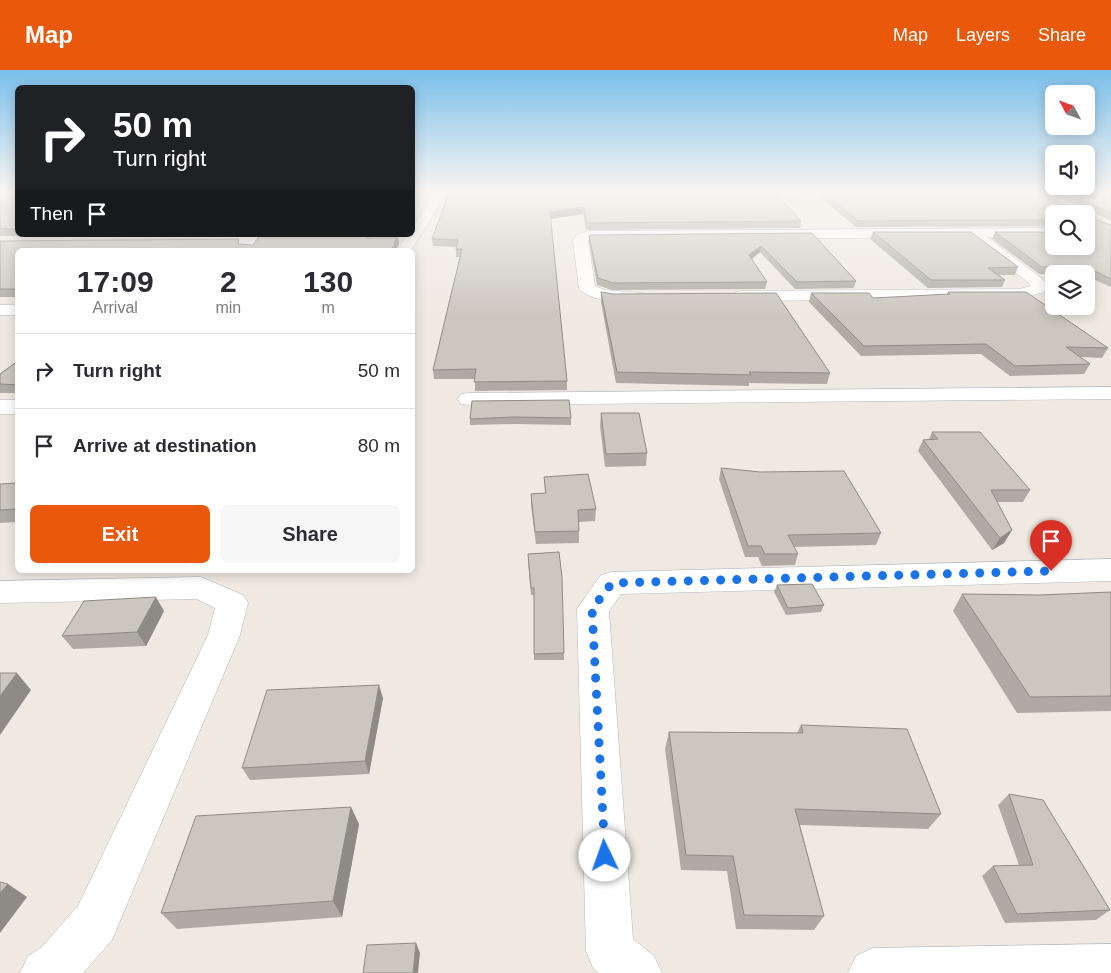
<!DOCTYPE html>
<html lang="en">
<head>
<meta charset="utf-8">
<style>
	body { margin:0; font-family:Arial,sans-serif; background:#f7f7f7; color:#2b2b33; height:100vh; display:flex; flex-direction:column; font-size:19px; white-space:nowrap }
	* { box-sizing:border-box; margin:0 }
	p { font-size:16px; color:#7c7c81 }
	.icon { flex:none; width:28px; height:28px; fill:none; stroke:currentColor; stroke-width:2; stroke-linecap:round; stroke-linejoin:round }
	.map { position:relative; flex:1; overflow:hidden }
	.sheet { position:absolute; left:15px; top:178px; width:400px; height:325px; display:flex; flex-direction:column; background:#fff; border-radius:8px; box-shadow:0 2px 12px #0003 }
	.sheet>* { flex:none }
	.guide { position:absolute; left:15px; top:15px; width:400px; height:152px; border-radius:8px; box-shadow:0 2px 12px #0003; background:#202124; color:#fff; overflow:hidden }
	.needle { width:32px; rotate:311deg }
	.buttons { position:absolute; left:1045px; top:15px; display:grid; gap:10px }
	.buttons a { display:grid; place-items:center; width:50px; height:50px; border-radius:8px; background:#fff; box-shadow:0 2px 12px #0003; font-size:25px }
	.pin { position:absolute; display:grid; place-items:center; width:42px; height:42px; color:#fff; margin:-51px -21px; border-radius:50% 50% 50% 0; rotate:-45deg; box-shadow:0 0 5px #0007 }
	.pin .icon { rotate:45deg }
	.me { position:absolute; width:55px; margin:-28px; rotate:357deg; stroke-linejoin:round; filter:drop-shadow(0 0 4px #0008) }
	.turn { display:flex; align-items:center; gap:18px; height:105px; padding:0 15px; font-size:22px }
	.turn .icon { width:65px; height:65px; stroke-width:2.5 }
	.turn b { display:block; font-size:35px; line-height:42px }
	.then { display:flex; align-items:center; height:48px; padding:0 15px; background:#0003; gap:10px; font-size:19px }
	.eta { display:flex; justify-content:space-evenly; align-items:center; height:85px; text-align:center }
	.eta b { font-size:30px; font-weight:600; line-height:35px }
	.cta { display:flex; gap:10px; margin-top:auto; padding:10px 15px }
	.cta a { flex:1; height:58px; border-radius:8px; background:#ea580c; color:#fff; font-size:20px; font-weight:600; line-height:58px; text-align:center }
	.cta a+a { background:#f7f7f7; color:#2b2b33 }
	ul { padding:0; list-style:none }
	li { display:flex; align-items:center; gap:15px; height:75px; padding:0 15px; border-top:1px solid #e1e1e2 }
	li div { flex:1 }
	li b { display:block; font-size:19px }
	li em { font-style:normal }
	header { display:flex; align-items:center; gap:30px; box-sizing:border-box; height:70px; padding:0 25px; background:#ea580c; color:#fff }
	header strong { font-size:24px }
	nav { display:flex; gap:28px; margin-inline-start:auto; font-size:18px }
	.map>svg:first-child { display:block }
</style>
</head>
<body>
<header>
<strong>Map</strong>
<nav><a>Map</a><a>Layers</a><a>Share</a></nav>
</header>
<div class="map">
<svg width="1111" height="903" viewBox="0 0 1111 903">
	<rect width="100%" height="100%" fill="#efe9e1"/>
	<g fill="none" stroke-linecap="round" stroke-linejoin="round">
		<g stroke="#b4b7c1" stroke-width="1">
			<path id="street" d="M 432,120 L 444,120 L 436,141 L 411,180 L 397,180 L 407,165 L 412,165 L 412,157 L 424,141 Z
				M 732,120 L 864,120 L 865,121 L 859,124 L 737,125 L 733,124 Z
				M 1054,158 L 1054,166 L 987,167 L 1045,211 L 1046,219 L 1044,222 L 1021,229 L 742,231 L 736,230 L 734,226 L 736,222 L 742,221 L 1020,219 L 1030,216 L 1029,213 L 969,167 L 588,170 L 595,216 L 605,220 L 643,223 L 645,227 L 643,231 C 627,234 589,232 579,218 L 573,171 L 577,164 L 590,161 Z
				M 255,166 L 262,170 L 255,180 L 241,180 L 245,174 L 201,175 L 194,171 L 201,167 Z
				M 0,235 L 18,235 L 18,245 L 0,245 Z
				M 1111,317 L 1111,329 L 469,335 L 461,334 L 458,329 L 461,324 L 469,323 Z
				M 0,330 L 18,330 L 18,344 L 0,344 Z
				M 1111,489 L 1111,511 L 621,524 L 609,541 L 633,869 L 654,886 L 662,903 L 599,903 L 593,898 L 586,881 L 577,539 L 601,505 L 612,502 Z
				M 201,507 L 243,525 L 248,533 L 240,565 L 112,870 L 83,903 L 20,903 L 28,886 L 42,877 L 78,836 L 208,565 L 215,538 L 197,529 L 0,533 L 0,511 Z
				M 1111,874 L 1111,903 L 848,903 L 856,886 L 873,878 Z"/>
		</g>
		<use href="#street" fill="#fff" fill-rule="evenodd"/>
	</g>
	<path fill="#afaba4" d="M 2,120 L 18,120 L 18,165 L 165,165 L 0,166 L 0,126 L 16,126 L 16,122 L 2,121 Z
		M 1047,120 L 1111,120 L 1111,151 Z
		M 821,121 L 1073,140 L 1088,147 L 1111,155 L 1111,217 L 1086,206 L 1086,204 L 1039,204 L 992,169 L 995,162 L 1086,176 L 1054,144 L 1054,156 L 856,157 L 820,127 Z
		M 595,122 L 801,151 L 800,158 L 586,160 L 583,144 L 550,149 L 567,311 L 567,320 L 475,321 L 475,309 L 434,309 L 433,300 L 460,187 L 456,187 L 456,177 L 433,176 L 432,169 Z
		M 873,162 L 1018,197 L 1015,205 L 999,205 L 1005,210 L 1002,217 L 928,218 L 870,169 Z
		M 812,163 L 856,211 L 854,218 L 795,219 L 760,182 L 752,189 L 767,212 L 765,219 L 612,220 L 597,215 L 589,172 L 589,166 Z
		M 257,165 L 372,165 L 370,168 L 398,167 L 399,174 L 396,179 L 396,180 L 18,180 L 18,227 L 0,227 L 0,171 L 253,175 L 259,167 Z
		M 601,222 L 830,303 L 827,314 L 749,313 L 749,316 L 616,313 L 601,232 Z
		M 948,222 L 1108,278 L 1102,288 L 1080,287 L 1090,294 L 1084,304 L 1010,306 L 981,284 L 861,286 L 809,232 L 811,223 L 873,228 L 947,224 Z
		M 18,291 L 18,323 L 0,323 L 0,304 Z
		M 472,331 L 571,348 L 571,355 L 514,354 L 470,355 L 470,349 Z
		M 601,343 L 647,383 L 646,396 L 605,397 L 600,356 Z
		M 932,362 L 1030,420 L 1023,432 L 997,432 L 1012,460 L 1004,473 L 992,480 L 918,381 L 923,370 L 929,369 Z
		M 721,398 L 881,463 L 876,475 L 794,477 L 798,484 L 795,495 L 762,496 L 758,487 L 745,487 L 719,409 Z
		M 544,407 L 596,439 L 595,451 L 579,452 L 579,473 L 536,474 L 531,435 L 531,424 L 545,423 Z
		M 18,413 L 18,452 L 0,453 L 0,414 Z
		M 528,491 L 564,583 L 564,590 L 534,590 L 534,525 L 531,525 Z
		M 777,515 L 824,535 L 821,542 L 786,545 L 774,522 Z
		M 1111,522 L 1111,641 L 1017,643 L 953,541 L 962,524 L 1041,525 Z
		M 164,541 L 146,576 L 73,579 L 62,566 Z
		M 383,628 L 369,704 L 250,710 L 242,698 Z
		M 801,655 L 941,744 L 928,759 L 800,755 L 824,846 L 814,860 L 736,859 L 727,801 L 681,800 L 665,679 L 669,662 L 797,663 Z
		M 1009,724 L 1110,840 L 1096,850 L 1005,853 L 982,806 L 993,796 L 1019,795 L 998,735 Z
		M 359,754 L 342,847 L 177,859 L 161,843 Z"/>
	<path fill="#8e8b86" d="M 584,137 L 583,144 L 550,149 L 550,142 Z
		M 367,165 L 372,165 L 367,175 L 366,168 Z
		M 398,167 L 399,174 L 396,179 L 396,180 L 390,180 Z
		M 761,176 L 760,182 L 748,192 L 749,185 Z
		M 1012,460 L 1004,473 L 992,480 L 1000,468 Z
		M 156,527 L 164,541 L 146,576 L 137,562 Z
		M 17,603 L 31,620 L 0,665 L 0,626 Z
		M 379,615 L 383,628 L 369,704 L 365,691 Z
		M 351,737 L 359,754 L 342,847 L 333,831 Z
		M 8,814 L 27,827 L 0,863 L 0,823 Z
		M 416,873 L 420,883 L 418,903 L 413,903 Z"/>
	<path fill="#cbc7bf" stroke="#8e8b86" d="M 16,120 L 18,120 L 18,159 L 0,159 L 0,126 L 16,126 Z
		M 450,120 L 585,120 L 595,122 L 774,121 L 801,151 L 587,153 L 584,137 L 550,142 L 567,311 L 474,312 L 476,299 L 433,300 L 462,179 L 456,179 L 458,170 L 432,169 Z
		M 902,120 L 1037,120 L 1073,140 L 1087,140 L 1088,147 L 1111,155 L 1111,209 L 1084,196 L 1042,197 L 995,162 L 1054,162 L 1054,176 L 1086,176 L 1086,144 L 1054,144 L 1054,150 L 858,151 L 821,121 Z
		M 1061,120 L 1111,120 L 1111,143 Z
		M 873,162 L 971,162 L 1018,197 L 988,198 L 1005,210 L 931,210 Z
		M 812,163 L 856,211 L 797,212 L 761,176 L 749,185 L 767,212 L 613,213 L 598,208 L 589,166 L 591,165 Z
		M 260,165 L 367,165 L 366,168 L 398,167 L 394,172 L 395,175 L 390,180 L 18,180 L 18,219 L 0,219 L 0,171 L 239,169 L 238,174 L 253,175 Z
		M 601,222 L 613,224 L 776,223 L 830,303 L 749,302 L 751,305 L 617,302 Z
		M 948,222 L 1026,222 L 1108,278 L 1066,277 L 1090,294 L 1015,296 L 986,274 L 864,276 L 811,223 L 869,223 L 873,228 L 950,224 Z
		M 18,291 L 18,315 L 0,314 L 0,304 Z
		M 569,330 L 571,348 L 514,347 L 470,349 L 472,331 Z
		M 601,343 L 639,343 L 647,383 L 606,384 Z
		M 932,362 L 980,362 L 1030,420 L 991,420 L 1012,460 L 1000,468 L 923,370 L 938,369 Z
		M 721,398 L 760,402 L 844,401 L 881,463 L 788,465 L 798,484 L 765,484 L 761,476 L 748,476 Z
		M 588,404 L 596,439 L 578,440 L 579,461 L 535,462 L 531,424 L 546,423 L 544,407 Z
		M 18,413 L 18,439 L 0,440 L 0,414 Z
		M 559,482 L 562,507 L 564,583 L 534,584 L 534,518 L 531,518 L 528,484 Z
		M 812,514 L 824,535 L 788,538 L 777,515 Z
		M 1111,522 L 1111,626 L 1030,627 L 962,524 L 1041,525 Z
		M 156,527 L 137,562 L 62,566 L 84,531 Z
		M 0,603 L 17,603 L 0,626 Z
		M 379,615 L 365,691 L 242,698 L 267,620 Z
		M 801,655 L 907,659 L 941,744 L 795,739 L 824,846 L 744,845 L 733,786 L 686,785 L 669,662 L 803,663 Z
		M 1009,724 L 1043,730 L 1110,840 L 1017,844 L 993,796 L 1033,795 Z
		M 351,737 L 333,831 L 161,843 L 196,746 Z
		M 0,812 L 8,814 L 0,823 Z
		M 416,873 L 413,903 L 363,903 L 367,875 Z"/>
	<linearGradient id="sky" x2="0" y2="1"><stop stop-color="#7abfeb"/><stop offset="0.49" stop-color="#f8f5f2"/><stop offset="1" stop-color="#f8f5f2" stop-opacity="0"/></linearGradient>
	<rect width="1111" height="247" fill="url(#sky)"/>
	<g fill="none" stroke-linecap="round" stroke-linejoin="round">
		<path stroke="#1a73e8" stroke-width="9" stroke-dasharray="0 16.2" d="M 605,786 L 592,539 L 612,513 L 1051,501"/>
	</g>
</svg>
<div class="buttons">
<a><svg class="needle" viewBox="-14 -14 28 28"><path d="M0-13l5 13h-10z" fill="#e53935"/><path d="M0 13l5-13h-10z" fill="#7c7c81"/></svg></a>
<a><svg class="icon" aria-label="sound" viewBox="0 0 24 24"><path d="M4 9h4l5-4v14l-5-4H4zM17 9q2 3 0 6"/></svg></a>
<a><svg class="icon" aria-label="search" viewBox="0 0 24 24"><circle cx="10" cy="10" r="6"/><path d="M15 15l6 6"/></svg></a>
<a><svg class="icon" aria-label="layers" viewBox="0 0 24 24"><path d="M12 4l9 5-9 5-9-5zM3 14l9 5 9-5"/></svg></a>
</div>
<div class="pin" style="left:1051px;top:501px;background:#d93025"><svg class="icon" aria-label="arrive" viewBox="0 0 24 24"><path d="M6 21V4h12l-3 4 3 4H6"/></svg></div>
<svg class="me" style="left:605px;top:786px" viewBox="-20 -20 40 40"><circle r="19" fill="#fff"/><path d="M0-13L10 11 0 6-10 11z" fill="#1a73e8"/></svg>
<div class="guide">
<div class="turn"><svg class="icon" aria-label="right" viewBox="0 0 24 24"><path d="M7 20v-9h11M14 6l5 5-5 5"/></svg><div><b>50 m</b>Turn right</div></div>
<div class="then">Then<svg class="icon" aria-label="arrive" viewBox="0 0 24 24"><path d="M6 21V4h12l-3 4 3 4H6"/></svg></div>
</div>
<section class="sheet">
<div class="eta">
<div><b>17:09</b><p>Arrival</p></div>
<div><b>2</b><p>min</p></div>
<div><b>130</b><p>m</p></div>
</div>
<ul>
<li><svg class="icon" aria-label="right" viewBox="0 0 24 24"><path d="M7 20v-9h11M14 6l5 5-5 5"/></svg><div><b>Turn right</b></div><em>50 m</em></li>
<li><svg class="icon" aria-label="arrive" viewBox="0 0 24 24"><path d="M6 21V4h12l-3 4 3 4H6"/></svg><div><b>Arrive at destination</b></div><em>80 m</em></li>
</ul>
<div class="cta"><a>Exit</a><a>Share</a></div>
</section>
</div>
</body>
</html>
